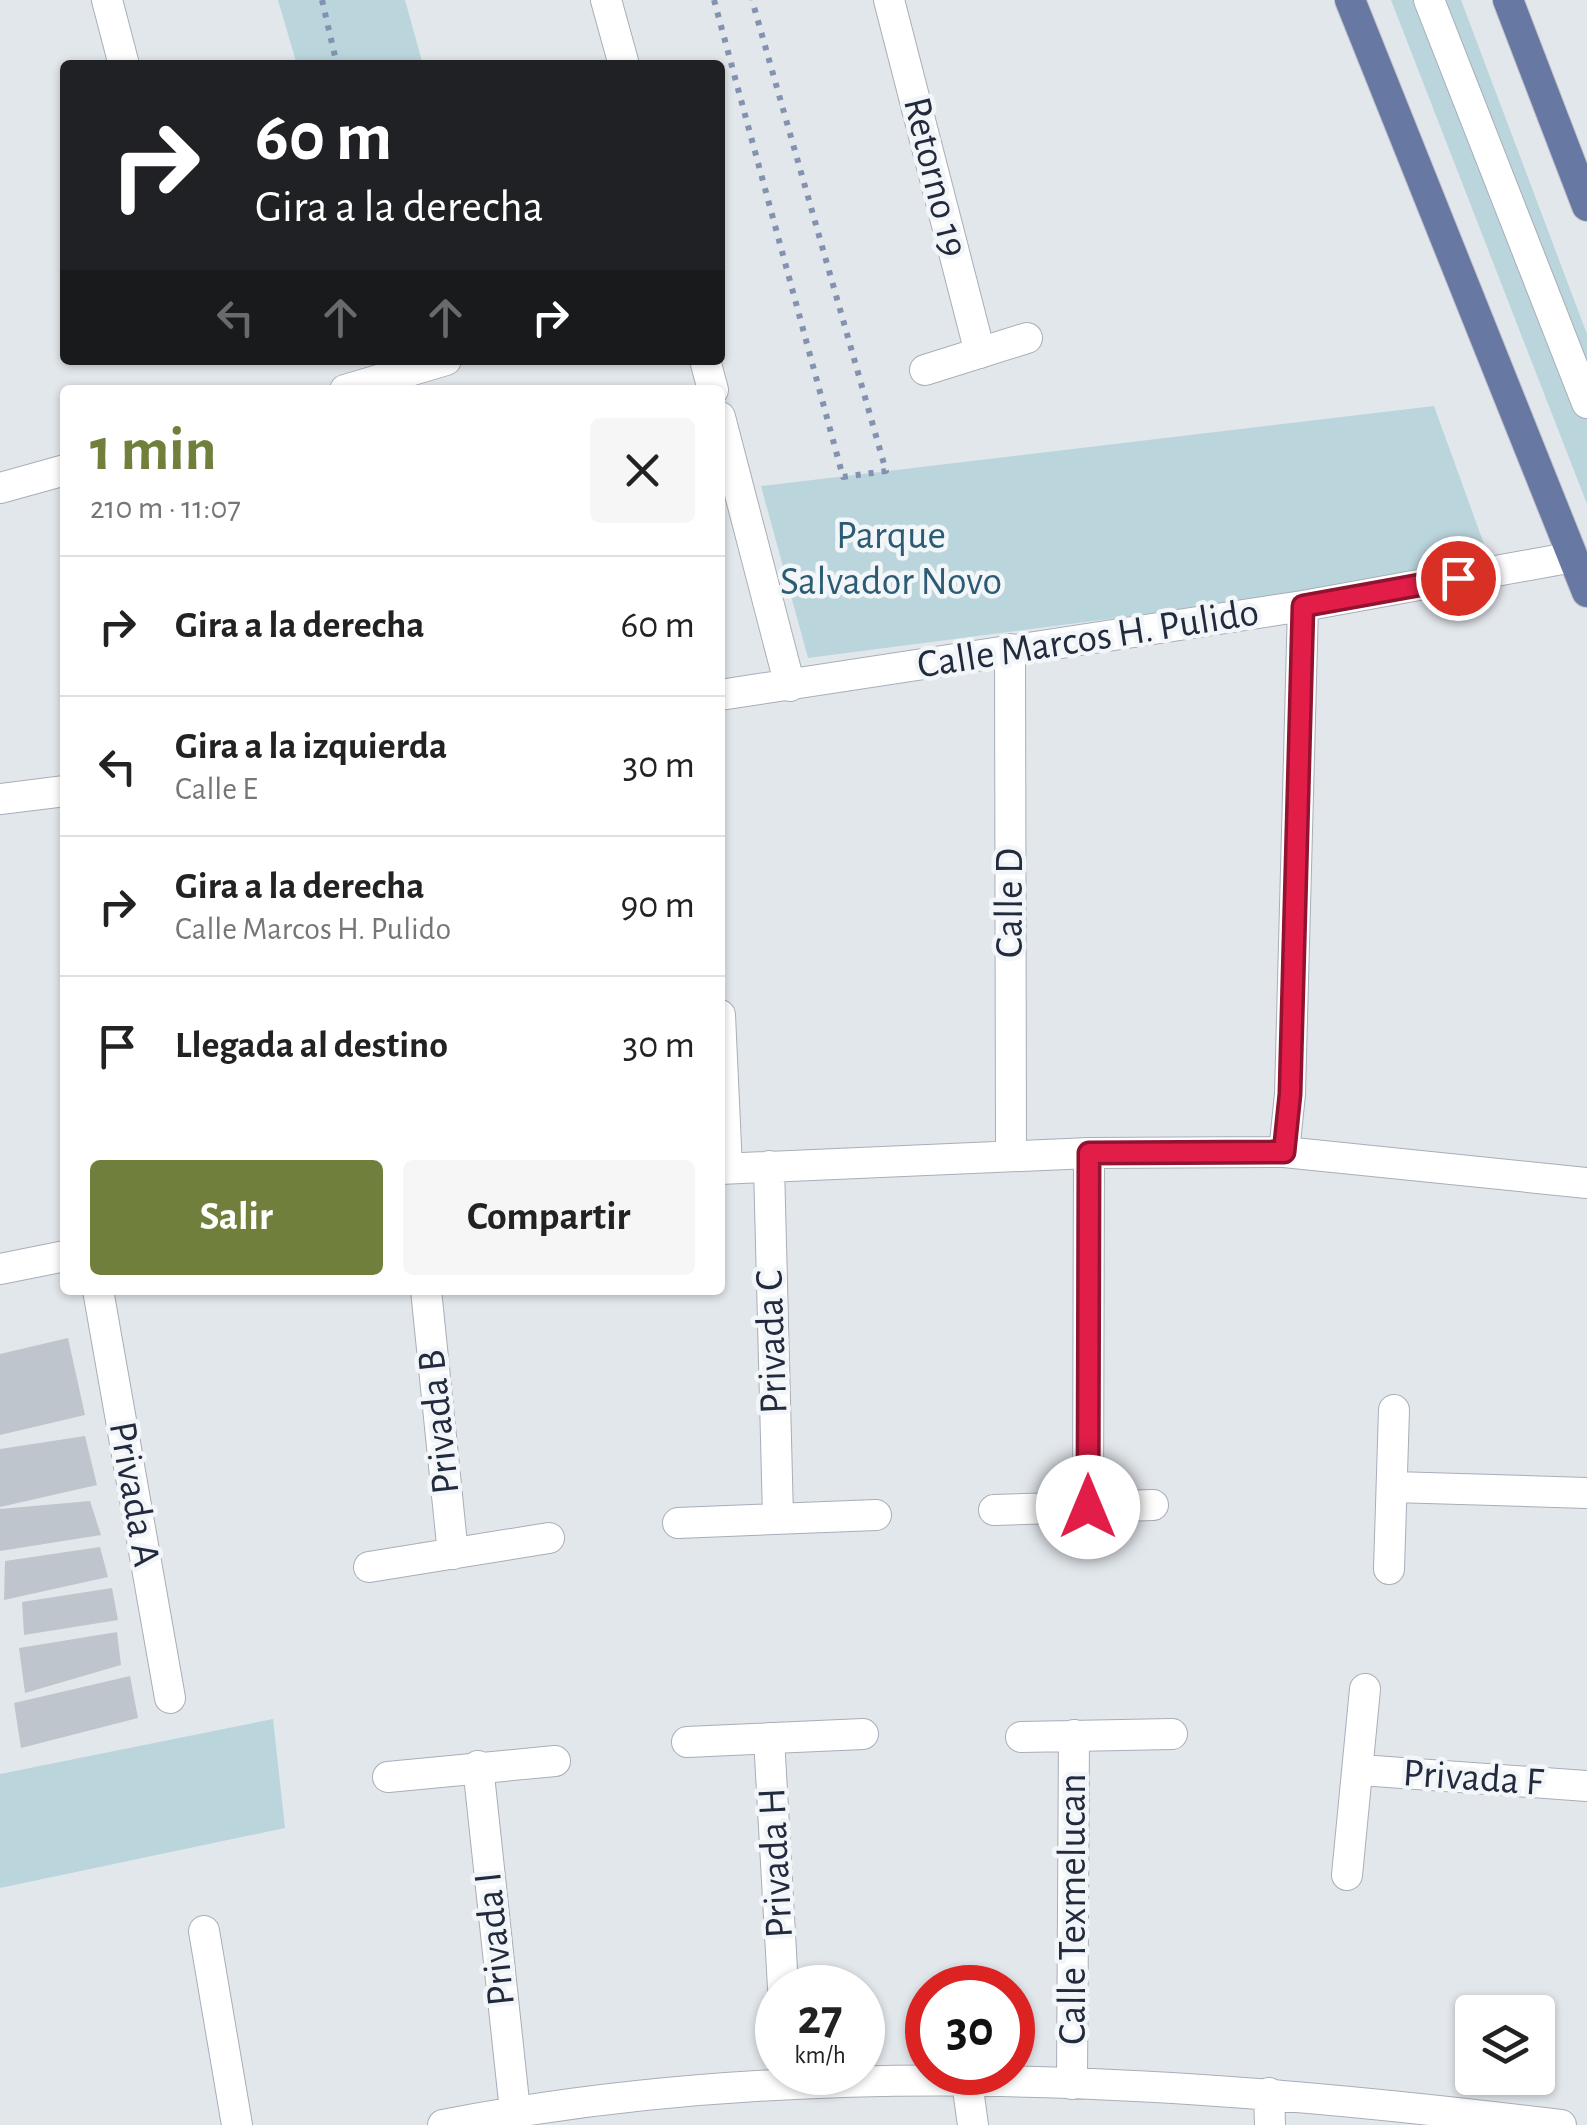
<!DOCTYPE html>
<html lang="es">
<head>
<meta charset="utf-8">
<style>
	body { margin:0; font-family:"Alegreya Sans",sans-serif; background:#f6f6f6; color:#222; height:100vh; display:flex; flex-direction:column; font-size:38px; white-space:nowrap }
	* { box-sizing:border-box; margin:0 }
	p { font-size:32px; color:#767676 }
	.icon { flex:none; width:55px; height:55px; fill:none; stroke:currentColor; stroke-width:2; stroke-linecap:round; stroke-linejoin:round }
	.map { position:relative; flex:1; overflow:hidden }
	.side { position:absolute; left:60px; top:385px; width:665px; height:910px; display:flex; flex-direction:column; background:#fff; border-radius:10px; box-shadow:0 2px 8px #0004 }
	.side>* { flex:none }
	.guide { position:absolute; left:60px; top:60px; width:665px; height:305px; border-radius:10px; box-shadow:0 2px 8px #0004; background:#202124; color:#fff; overflow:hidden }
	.tools { position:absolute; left:1455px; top:1995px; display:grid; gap:20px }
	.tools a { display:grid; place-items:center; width:100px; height:100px; border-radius:10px; background:#fff; box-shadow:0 2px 8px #0004; font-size:50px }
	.speed { position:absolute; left:755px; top:1965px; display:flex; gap:20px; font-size:50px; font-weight:700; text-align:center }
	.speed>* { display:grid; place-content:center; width:130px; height:130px; border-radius:50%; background:#fff; box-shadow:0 2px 8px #0004; line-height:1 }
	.speed small { font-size:25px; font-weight:400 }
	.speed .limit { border:15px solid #d22; background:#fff; color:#111 }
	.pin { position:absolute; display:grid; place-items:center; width:85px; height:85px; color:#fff; margin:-42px; border:5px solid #fff; border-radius:50%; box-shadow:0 2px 10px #0007 }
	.me { position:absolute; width:110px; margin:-55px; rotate:0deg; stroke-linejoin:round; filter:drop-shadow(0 0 8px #0008) }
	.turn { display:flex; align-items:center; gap:35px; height:210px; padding:0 30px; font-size:45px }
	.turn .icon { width:130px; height:130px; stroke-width:2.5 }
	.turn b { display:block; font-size:70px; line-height:85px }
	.lanes { display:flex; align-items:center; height:95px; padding:0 30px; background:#0003; justify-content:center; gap:50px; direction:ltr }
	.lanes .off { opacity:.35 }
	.round { display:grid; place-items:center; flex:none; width:105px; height:105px; border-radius:10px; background:#f6f6f6 }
	.summary { display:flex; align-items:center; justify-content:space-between; height:170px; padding:0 30px }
	h1 { font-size:60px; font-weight:700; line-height:75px; color:#717f3c }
	.action { display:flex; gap:20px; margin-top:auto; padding:20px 30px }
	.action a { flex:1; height:115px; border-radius:10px; background:#717f3c; color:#fff; font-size:40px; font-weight:700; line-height:115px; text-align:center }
	.action a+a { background:#f6f6f6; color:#222 }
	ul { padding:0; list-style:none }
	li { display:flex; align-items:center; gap:30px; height:140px; padding:0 30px; border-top:2px solid #e0e0e0 }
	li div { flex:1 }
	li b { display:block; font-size:38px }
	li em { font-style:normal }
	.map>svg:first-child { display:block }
</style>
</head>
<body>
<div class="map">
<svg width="1587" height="2125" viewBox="0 0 1587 2125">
	<rect width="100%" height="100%" fill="#e2e7ec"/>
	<path fill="#bbd5dd" d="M 278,0 L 405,0 L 423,65 L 297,65 Z
		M 1391,0 L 1461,0 L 1587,334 L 1587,504 Z
		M 1434,406 L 1493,569 L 808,658 L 761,486 Z
		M 273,1719 L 285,1828 L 0,1888 L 0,1774 Z"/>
	<path fill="#bec5cd" d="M 68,1338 L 85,1415 L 0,1435 L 0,1354 Z
		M 85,1436 L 97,1485 L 0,1507 L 0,1449 Z
		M 90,1501 L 101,1535 L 0,1551 L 0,1509 Z
		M 100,1547 L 108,1577 L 4,1600 L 5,1561 Z
		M 112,1588 L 118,1620 L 24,1635 L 22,1602 Z
		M 117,1632 L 121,1665 L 25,1693 L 19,1648 Z
		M 130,1676 L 138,1718 L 21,1748 L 14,1703 Z"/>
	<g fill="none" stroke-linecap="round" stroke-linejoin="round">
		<g stroke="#a8aeb8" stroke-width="32">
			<path id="minor" d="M 107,0 L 124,65
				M 606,0 L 624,65
				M 889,0 L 980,353
				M 1429,0 L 1587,403
				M 705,360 L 713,390
				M 925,370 L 1027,338
				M 345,390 L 446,360
				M 720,417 L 790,686
				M 0,488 L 65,470
				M 1010,649 L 1011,1156
				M 720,695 L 1303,606 L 1573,557
				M 0,799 L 65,791
				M 720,1015 L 727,1168
				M 1284,1152 L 1290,1094 L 1303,606
				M 769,1166 L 778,1517
				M 720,1169 L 1089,1153 L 1284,1152 L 1587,1183
				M 0,1269 L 65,1256
				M 98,1290 L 170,1698
				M 426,1290 L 453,1554
				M 1394,1487 L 1587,1493
				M 1088,1507 L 1089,1153
				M 994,1510 L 1153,1505
				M 678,1523 L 876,1515
				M 369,1567 L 549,1538
				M 1389,1569 L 1394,1410
				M 1021,1737 L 1172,1734
				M 769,1738 L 783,1988
				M 687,1742 L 863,1734
				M 478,1766 L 515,2111
				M 1360,1770 L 1587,1786
				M 388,1777 L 555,1761
				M 1347,1875 L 1365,1689
				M 204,1931 L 237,2125
				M 967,2082 L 973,2125
				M 1072,2084 L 1074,1735
				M 1269,2093 L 1270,2125
				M 443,2125 C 811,2053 1192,2080 1561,2125"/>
		</g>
		<g stroke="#c1c3c9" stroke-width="32">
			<path id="major" d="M 1350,0 L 1587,592
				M 1508,0 L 1587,206"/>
		</g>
		<path stroke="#8392b0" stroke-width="6" stroke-dasharray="5 8" stroke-linecap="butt" d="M 322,0 L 337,65
			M 714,0 L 843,477 L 886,471 L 752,0"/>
		<use href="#minor" stroke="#fff" stroke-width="30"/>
		<use href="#major" stroke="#6778a2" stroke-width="30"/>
	</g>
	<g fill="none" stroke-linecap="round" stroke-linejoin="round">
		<g stroke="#92132f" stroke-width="25">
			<path id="route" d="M 1088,1507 L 1089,1153 L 1284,1152 L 1290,1094 L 1303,606 L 1458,578"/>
		</g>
		<use href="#route" stroke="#e11d48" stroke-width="18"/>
	</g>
	<g text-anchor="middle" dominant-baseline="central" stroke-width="9" stroke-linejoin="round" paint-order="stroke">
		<g font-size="40" fill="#222a3d" stroke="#f3f6f9">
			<text transform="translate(935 177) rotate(76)">Retorno 19</text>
			<text transform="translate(1088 639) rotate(-9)">Calle Marcos H. Pulido</text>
			<text transform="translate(1010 903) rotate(-90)">Calle D</text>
			<text transform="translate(772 1342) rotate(-92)">Privada C</text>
			<text transform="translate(439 1422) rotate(-96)">Privada B</text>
			<text transform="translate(134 1494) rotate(80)">Privada A</text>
			<text transform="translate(1473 1778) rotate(4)">Privada F</text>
			<text transform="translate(776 1863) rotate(-93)">Privada H</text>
			<text transform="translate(1073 1909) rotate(-90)">Calle Texmelucan</text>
			<text transform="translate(495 1939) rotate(-96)">Privada I</text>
		</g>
		<g font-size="40" fill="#2c5b74" stroke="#f3f6f9">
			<text x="891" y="536">Parque<tspan x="891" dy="46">Salvador Novo</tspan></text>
		</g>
	</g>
</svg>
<div class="tools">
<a><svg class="icon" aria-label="layers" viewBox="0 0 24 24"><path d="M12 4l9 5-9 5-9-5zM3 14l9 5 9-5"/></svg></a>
</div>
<div class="speed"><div>27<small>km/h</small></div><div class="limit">30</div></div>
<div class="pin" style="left:1458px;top:578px;background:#d93025"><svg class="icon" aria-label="arrive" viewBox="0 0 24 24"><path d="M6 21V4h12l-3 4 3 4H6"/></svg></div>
<svg class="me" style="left:1088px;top:1507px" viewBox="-20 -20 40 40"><circle r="19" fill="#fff"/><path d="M0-13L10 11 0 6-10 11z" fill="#e11d48"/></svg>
<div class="guide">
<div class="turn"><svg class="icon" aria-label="right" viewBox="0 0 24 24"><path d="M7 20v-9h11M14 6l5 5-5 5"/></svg><div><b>60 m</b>Gira a la derecha</div></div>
<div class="lanes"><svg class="icon off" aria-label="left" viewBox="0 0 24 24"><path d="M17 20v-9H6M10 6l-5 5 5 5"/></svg><svg class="icon off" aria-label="ahead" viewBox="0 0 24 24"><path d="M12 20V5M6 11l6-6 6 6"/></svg><svg class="icon off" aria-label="ahead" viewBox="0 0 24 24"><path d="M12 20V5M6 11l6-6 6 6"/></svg><svg class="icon" aria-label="right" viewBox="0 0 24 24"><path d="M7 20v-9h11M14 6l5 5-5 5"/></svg></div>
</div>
<section class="side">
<div class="summary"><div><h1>1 min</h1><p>210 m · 11:07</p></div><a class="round"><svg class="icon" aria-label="close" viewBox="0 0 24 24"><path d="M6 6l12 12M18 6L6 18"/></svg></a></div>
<ul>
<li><svg class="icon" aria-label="right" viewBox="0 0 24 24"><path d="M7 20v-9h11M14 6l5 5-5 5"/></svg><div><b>Gira a la derecha</b></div><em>60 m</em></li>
<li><svg class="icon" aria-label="left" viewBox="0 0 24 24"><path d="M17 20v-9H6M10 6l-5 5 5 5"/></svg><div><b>Gira a la izquierda</b><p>Calle E</p></div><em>30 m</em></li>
<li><svg class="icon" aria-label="right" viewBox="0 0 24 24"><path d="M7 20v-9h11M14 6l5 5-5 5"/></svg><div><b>Gira a la derecha</b><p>Calle Marcos H. Pulido</p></div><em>90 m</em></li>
<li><svg class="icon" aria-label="arrive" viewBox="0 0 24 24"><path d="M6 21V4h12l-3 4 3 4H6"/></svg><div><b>Llegada al destino</b></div><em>30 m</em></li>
</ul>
<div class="action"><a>Salir</a><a>Compartir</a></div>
</section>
</div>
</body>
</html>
